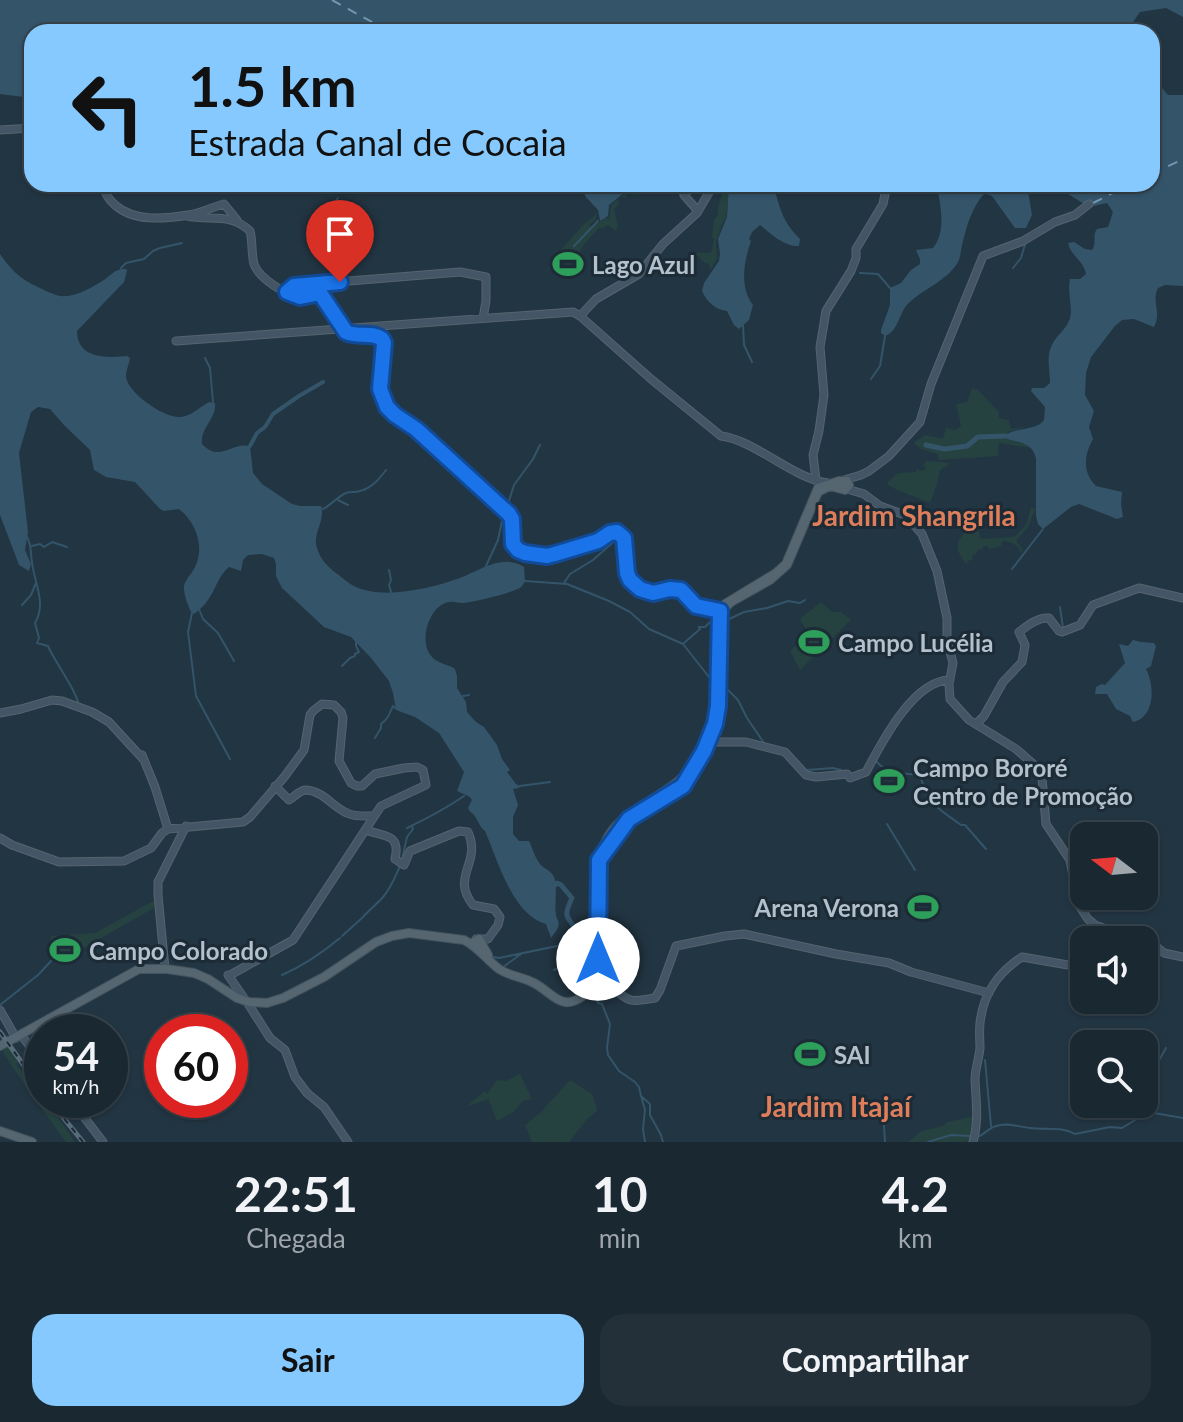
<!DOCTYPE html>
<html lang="pt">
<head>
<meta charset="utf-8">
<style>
	body { margin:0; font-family:Lato,sans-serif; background:#23303a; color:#f1f3f6; height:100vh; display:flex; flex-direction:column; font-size:30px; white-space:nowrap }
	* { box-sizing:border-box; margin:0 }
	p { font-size:26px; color:#9fa6ac }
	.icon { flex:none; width:44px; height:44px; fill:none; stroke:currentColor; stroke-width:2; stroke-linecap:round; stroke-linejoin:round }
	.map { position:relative; height:1142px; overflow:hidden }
	.drawer { display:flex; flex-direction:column; background:#1a2832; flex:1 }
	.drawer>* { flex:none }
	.guide { position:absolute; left:24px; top:24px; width:1136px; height:168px; border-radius:24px; box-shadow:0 2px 6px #0004,0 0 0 2px #38444d; background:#85c9ff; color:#111; overflow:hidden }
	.needle { width:52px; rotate:286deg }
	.tools { position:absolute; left:1070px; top:822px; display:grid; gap:16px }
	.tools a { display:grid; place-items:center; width:88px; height:88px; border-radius:16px; background:#1a2832; box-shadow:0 2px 6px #0004,0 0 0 2px #38444d; font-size:40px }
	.speed { position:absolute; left:24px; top:1014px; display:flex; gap:16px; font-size:40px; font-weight:700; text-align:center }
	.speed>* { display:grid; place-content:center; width:104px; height:104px; border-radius:50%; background:#1a2832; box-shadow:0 2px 6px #0004,0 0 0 2px #38444d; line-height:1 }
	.speed small { font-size:20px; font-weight:400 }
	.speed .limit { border:12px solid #d22; background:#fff; color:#111 }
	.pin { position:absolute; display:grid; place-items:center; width:68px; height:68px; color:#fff; margin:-82px -34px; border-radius:50% 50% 50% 0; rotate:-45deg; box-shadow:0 0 8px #0007 }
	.pin .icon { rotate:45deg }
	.me { position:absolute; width:88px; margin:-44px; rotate:0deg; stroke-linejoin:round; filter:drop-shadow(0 0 6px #0008) }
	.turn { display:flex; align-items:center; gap:28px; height:168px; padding:0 32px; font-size:36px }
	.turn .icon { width:104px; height:104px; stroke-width:2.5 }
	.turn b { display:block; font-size:56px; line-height:68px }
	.eta { display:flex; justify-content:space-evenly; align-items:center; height:136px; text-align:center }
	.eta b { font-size:48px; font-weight:700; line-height:56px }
	.action { display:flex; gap:16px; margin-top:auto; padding:16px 32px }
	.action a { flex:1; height:92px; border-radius:24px; background:#85c9ff; color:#111; font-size:32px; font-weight:700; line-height:92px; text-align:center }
	.action a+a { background:#23303a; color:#f1f3f6 }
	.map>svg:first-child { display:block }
</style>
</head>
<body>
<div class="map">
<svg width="1183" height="1142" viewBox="0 0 1183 1142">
	<rect width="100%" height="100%" fill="#223542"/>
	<path fill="#254241" d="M 639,184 L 649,184 L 639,191 L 641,193 L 637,196 L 633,190 L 626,193 L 627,196 L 624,198 L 621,196 L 618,201 L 619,204 L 614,209 L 618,226 L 616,231 L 608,225 L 602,229 L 600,227 L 582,247 L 579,254 L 563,253 L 543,275 L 558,253 L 583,225 L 598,213 L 595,220 L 589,225 L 591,228 L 605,218 L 609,219 L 611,205 C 620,197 630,191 639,184 Z
		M 723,184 L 728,184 L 728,200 L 726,218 L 722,224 L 716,242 L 717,259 L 710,270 L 709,264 L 705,263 L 698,256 L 690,253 L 711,253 L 714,239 L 712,238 L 714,220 L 718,215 C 716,206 724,195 723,184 Z
		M 972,388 L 978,390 L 999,412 L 999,418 L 1009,420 L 1011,429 L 1029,426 L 1008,432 L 1007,439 L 1028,445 L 1032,448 L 999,443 L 998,456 L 939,460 L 938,454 L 921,449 L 915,444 L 915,442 L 925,435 L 943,439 L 946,428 L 955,430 L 961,426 L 956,404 L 967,402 Z
		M 926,461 L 951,463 L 940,470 L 937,484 L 930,503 L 897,490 L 888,485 L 888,482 L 898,473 L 916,472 L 916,469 L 921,471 L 925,470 L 926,467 L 923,467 Z
		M 1031,508 L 1035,509 L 1028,527 L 1016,541 L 1023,550 L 1021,553 C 1018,545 1011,541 1002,541 L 1001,546 L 989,549 L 988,546 L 982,547 L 982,549 L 977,550 L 977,553 L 972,555 L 973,560 L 967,561 L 968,565 C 950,548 957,534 978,526 L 980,539 L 1014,537 L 1026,525 Z
		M 821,602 L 832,612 L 841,612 L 851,620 L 800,670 L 790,651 L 808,633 L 800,619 Z
		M 153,901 L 156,906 L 154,908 L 57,963 L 50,950 L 51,936 L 95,933 Z
		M 9,1046 L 18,1063 L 16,1064 L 33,1086 L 31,1089 L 33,1088 L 42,1096 L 42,1100 L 48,1102 L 75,1142 L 66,1142 L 28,1090 L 4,1054 L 3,1050 Z
		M 520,1074 L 532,1099 L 523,1101 L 513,1112 L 497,1121 L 488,1099 L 466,1107 L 485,1091 L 487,1094 L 497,1080 L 506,1081 Z
		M 570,1080 L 592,1094 L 597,1109 L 596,1112 L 588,1118 L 569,1142 L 532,1142 L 525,1125 L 540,1113 Z
		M 975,1116 L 971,1142 L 908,1142 L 922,1131 L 943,1126 L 947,1122 Z"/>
	<path fill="#34546a" d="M 0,0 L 1183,0 L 1183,17 L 1166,8 L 1140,12 L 1131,25 L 1131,32 L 553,32 L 551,30 L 544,32 L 32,32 L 32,98 L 0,94 Z
		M 1152,76 L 1168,95 L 1183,95 L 1183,286 L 1165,285 L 1158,288 C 1151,301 1162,312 1154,327 L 1134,319 L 1122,320 L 1115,326 L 1091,357 L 1086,373 L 1085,395 L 1094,411 L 1089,427 L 1093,439 C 1084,455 1082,472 1096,486 L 1122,492 L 1121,504 L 1123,517 L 1117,519 L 1079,504 L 1071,507 L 1043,529 L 1038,524 L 1036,516 L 1036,459 C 1033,443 1021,443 1007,439 L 1005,435 C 1017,427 1036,431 1044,420 L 1045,407 L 1031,391 L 1032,388 L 1044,388 L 1050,383 C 1050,373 1047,360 1050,350 C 1053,337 1067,330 1070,318 C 1073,307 1067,293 1070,279 L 1080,279 L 1086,274 C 1084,261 1070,255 1068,243 L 1074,242 L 1085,249 L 1092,250 C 1097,243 1092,235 1097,229 L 1108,227 L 1113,212 L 1107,203 L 1089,207 L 1060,189 L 1047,184 L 1152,184 Z
		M 603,184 L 635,184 L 609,205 L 608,216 L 600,221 L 598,210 L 585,196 C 585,186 596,188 603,184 Z
		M 729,184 L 773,184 C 780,207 781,220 800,239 L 799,246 C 785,247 771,234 760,225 L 752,232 L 749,239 L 751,241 C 744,261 739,287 753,305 L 749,320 L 739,329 L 734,325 L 727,311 C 716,310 707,302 702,291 L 704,283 L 719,261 L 720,254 L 718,239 L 727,217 Z
		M 937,184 L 1027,184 L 1032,215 L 1026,228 L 1015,228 L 992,196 L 986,194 L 983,195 C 972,208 967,225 963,241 C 961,248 961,254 959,260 C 949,281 921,289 906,306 C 898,317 898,331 885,336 L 881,333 L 881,330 L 890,305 L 890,288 L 901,283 L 911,270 L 920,264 L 920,259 L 916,250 L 933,248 C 947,230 940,205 937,184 Z
		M 0,254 C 11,270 20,279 38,287 C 44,290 50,293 56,295 C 72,300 91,288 104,280 C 112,274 116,268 126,269 L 127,271 L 124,282 L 77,331 C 77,359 107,358 127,356 L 130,358 C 129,364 126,371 126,377 C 128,393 165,419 181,417 C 191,416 200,407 209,402 L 215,403 C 217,418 200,428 202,444 C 220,463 231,442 250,446 L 253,473 L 262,484 L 292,504 L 300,506 L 321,506 C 326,520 312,534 317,548 C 321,561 330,569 340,576 C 345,580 351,585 356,587 C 384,600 432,588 460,578 C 480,570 503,553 524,567 L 525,581 C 524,583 523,585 521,587 C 516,592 470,603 462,603 C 460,603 451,601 449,602 C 429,605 417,643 433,658 C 439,664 448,664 455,669 L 457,676 L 457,688 L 466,702 L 467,712 L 476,722 L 484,727 L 497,745 L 502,759 L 510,770 L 507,772 L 516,784 L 520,786 L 519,788 L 513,789 L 518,805 L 513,817 L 513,834 L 519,841 L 529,841 C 533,849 534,856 540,864 C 544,869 551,870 554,877 C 558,890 554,903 556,915 C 557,921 560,921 558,927 C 557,931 553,935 551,938 L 546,924 C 512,914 498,861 485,831 C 479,827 478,819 473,814 C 471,812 469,811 468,808 L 472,800 L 470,797 L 457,791 L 464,772 L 439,733 L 415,717 L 396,710 L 393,693 L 389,681 L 371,658 L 351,637 L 324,627 L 282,588 L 276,576 L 276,564 L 274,558 L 262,554 L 248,555 L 243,560 L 241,571 L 229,567 C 218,576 216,589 208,600 C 204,606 199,610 194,614 L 192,613 C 189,609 184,595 184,589 C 183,581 192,574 195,567 C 205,547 196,522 179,509 L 164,511 L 160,509 L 135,482 L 106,477 L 94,470 L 90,450 L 64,425 L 50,409 L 38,407 L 31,412 L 19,453 L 28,532 L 25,550 L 31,564 L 29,571 L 19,565 L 0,515 Z
		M 1133,640 L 1141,642 L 1154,643 L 1156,646 L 1151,666 L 1146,669 C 1155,686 1155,717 1133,722 L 1130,716 L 1116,709 L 1107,694 L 1095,694 L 1096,687 L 1102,684 L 1105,685 L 1125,663 L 1119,644 L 1128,646 Z"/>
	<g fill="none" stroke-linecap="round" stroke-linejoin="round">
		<path stroke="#34546a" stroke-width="2" d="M 267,190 C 290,189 281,200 305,184
			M 363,191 L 376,192
			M 323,233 L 330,220 L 326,214 L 338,198
			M 574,246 L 598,221
			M 121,268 L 126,263 L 144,259 L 153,251 L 160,248 L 182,243
			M 1013,268 L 1021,258 L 1026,241
			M 860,273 L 878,274 L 890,288
			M 743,325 L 744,345 L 752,362
			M 205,358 L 210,368 L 213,402
			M 871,379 L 880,366 L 885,336
			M 338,500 L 348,505
			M 323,509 C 331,505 337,497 346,493 C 351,491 354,493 360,491 C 372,488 379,479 386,470
			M 506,510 L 514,485 L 533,459 L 540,445
			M 27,537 C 32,546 30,552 32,562 C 34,583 47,603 35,623 L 39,638 L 37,643 L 48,646 C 55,662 75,689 78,702
			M 32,546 L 40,544 L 44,547 L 52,542 L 67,547
			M 486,566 L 498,540 L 503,516
			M 1012,569 L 1043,529
			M 389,570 L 391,580 L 389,585 L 391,592
			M 525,581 L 567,584 L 609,601 L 630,612 L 649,629 L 683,644 L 709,677 L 713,679
			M 564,583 L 570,574 L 593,560 L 618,538
			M 22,605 L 31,595 L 36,583
			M 1060,607 L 1063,628
			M 199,609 L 203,619 L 218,633 L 234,661
			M 192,613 L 188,632 L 196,696 L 230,759
			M 723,622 L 744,612 L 767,608 L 788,601 L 800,603 L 805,600
			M 684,643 L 700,629 L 699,627 L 705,627 L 710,622 L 714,622
			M 342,666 L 350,658 L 355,656 L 355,654 L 359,652 L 356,646 L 356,642
			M 722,684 L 738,700 L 747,718 L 764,743
			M 463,696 L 469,695
			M 375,738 L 381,728 L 381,724 C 389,718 389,714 393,706 L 395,708
			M 877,762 C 888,775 903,773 918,775 C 924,782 923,786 926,793 C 933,807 949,816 961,825 L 965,825 L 986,849
			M 807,770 L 833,768 L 841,770
			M 520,786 L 550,782
			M 887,824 L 915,870
			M 407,828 C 426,819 445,809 464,796
			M 402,859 L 407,837 L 413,829 L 412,826
			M 363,917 C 369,910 378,903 383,897 C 391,888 395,877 400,866
			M 342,936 L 362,918
			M 577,936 C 573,950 579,954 584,966 C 585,970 586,974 588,978
			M 493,957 L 499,958 L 562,945 L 572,935 L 577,935
			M 503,967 L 521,954
			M 554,970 L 563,966 L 575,954
			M 282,975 C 303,966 323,952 340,938
			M 594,993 L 598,1003 L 602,1004 L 610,1024 L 607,1048 L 608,1055 L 619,1071 L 635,1082 L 639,1087 L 641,1096 L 650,1104 L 650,1115 L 661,1135 L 663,1142
			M 0,1005 L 38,975 L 52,960
			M 985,1060 L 991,1126
			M 1144,1087 L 1166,1048
			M 641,1096 L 645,1110 L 643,1129 L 645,1142
			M 1143,1114 L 1148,1103 L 1145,1090
			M 884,1125 L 885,1142
			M 977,1136 L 980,1136 C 985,1133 991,1127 996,1126 C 1007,1122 1019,1127 1030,1128 C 1045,1130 1061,1126 1075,1134 L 1110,1127 L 1122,1128 L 1148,1112 L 1183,1118
			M 928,1142 L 951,1135 L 971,1136"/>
		<path stroke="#34546a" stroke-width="4" d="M 250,446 L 257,433 L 265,427 L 273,414 L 299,396 L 323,382"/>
		<path stroke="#34546a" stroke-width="5" d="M 926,445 L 944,449
			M 945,449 L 967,446 L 978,437 L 1005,436
			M 549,891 L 557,883 L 561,885 L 572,898 C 560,923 572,915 577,935"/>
		<path stroke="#7097b2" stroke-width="2" stroke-dasharray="10 8" stroke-linecap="butt" d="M 332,0 L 390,32
			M 1152,174 L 1183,159
			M 1093,203 L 1131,184"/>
		<g stroke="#55646f" stroke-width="9">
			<path id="secondary" d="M 0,130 L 32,128
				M 104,184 C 104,193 108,199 115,205 C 134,222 165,219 188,215 C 200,214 212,207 224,204 L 237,220
				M 695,184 L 684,195 L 698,211
				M 187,216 C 211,221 230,212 250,231 C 253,242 251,253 254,264 C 258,277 287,297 301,297 C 307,296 313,293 320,293 L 346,332 C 358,337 370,332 381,338 L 384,343 L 380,389 L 387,407 L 395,415 L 416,429 L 510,516 C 515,527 510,540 518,550 L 527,553 L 550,555 L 598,541 L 614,531 L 622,535 L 625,539 L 627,573 L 630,580 L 640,589 L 650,593 L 670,589 L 681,590 L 696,606 L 720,610
				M 287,292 L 294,286 L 300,285 L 460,272 L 486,277 L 486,301 L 483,318
				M 580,316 L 596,299 L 639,274 L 663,244 L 697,213 L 714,184
				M 176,341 L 573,312 L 580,316 L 651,379 L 721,436 C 755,440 793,479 828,483
				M 844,480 L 861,475 L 869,471 L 889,456 L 920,422 L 931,384 L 983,256 L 1023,241 L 1055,222 L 1075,215 L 1089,204
				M 818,483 L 816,480 L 813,455 L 819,431 L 824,395 L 820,347 L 826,311 L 851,271 L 856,258 L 856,249 L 883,204 L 887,184
				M 847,489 L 864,494 L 880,506 L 905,515 L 922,534 L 937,571 L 947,618 L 947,640 L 953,663 L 949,684 L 950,699 L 969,720 L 1016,749 L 1039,769 L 1042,778 L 1046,824 L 1070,860 L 1078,904 L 1088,919 L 1095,925 L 1114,932 L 1143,936 L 1164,953 L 1183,957
				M 0,713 L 21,709 L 52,700 L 62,701 L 92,712 L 109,722 L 144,760
				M 976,724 L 984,716 L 1003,682 L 1022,662 L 1025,645 L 1019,632 C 1027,626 1038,617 1049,618 L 1059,631 L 1062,632 L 1080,625 L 1093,605 L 1139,588 L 1183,598
				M 706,742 L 746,742 L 785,752 L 806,775 L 816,777 L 847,774
				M 142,755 L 155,787 L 168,829
				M 850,778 L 866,772 C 881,744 913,680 950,680
				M 275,786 L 289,800 C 294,797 299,791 305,790 C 322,790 333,807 347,813 C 355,817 364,816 373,816
				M 366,830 C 384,837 401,833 395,859 L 404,865 L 410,851 L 459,831 L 468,832 C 482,863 450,876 473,905 L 494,909 L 500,917 L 498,925 L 488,939 L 476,939
				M 0,838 L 12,845 L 59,862 L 124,861 L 151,848 L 162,833 L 168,829 L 243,822 L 250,817 L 285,776 L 304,750 L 310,715 L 313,711 L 322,704 L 334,705 L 341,712 L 343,718 L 339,761 L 351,783 L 357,786 L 362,786 L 375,774 L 404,768 L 417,767 L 423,770 L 426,785 L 381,806 L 293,940 L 232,974
				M 165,969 L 158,895 L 158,882 L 186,826
				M 228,975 L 246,1001
				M 594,986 L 606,983 C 630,999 622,1004 655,998 L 660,990 L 676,946 L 725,936 L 744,934 L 836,954 L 889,963 L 911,972 L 989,993
				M 247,1002 L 270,1038 L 285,1050 L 295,1077 L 307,1093 L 324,1107 L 348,1142
				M 0,1010 L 16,1038
				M 21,1035 L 42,1062
				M 71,1100 L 103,1142
				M 973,1142 C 979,1122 976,1100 975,1080 C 975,1069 979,1059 980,1048 C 980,1040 979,1032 980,1023 C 983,995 998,972 1022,957 L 1068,965 L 1084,961"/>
		</g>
		<g stroke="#43525d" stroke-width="10">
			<path id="primary" d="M 471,944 L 479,939 L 488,955
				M 0,1046 L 139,969 L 167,969 L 194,973 L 208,979 L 237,998 L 249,1002 L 267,1003 L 283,998 L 324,977 L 376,942 L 392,936 L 409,933 L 464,940 C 478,947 487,960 499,969 C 509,976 523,977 534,983 C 553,993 561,1012 583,996 C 590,991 596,984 598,976 L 598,871 C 603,801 672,807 700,755 C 719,718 717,681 718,641 C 718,630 718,620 720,610 L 725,604 L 776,573 L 786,564 L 818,488 L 839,481 L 847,481 L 849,485 L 845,490 L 830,486 L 818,492 L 787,565 L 770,580 L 731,602 L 723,610 C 715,641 722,677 718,709 C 715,728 697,775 681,787 C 665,800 644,807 629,820 C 615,831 611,848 599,860
				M 0,1131 L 32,1142"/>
		</g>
		<use href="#secondary" stroke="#445665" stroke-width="7"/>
		<use href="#primary" stroke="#556671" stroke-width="8"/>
		<g stroke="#586b79" stroke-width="5">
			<path id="rail" d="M 0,1032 L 42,1091
				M 49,1100 L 83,1142"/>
		</g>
		<use href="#rail" stroke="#1c2b36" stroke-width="2" stroke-dasharray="6" stroke-linecap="butt"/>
	</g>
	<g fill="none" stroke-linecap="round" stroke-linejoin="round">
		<g stroke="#114b97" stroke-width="20">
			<path id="route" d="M 340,282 L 294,286 L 287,292 L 300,297 L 320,293 L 346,332 C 358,338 371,331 382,339 L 384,343 L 380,389 L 387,407 L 395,415 L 416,429 L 509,514 L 512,519 L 513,544 L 518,550 L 525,553 L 547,556 L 555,554 L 598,541 L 610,533 L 617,532 L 624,538 L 627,573 L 630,580 L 640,589 L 653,593 L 670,589 L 681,590 L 696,606 L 720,611 L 718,706 L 715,724 L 704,751 L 683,786 L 629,819 L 599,860 L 598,959"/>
		</g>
		<use href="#route" stroke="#1a73e8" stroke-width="14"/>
	</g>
	<defs>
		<g id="stadium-bare" transform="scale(2.4)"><path d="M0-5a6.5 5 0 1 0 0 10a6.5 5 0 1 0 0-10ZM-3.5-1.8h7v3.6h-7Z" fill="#2e9e5b" stroke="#1c2b36" stroke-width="2.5" paint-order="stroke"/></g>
	</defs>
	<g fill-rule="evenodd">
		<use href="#stadium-bare" x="568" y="264"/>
		<use href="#stadium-bare" x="814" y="642"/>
		<use href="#stadium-bare" x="889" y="781"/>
		<use href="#stadium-bare" x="923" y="907"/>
		<use href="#stadium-bare" x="65" y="950"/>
		<use href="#stadium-bare" x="810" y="1054"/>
	</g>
	<g text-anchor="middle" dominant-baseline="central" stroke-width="6" stroke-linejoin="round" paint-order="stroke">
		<g font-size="24" font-weight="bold" fill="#b3c1cc" stroke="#1c2b36" text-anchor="start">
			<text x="592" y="264">Lago Azul</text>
			<text x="838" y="642">Campo Lucélia</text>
			<text x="913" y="767">Campo Bororé<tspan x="913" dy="28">Centro de Promoção</tspan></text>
			<text x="899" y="907" text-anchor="end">Arena Verona</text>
			<text x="89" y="950">Campo Colorado</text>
			<text x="834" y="1054">SAI</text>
		</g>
		<g font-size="28" font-weight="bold" fill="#df7e5b" stroke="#1c2b36">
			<text x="914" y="515">Jardim Shangrila</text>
			<text x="836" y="1106">Jardim Itajaí</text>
		</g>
	</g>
</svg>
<div class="tools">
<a><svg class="needle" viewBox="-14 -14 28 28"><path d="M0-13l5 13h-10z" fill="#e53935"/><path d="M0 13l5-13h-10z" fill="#9fa6ac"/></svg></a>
<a><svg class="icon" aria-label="sound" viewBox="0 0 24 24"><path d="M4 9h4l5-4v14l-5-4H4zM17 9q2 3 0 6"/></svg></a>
<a><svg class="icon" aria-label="search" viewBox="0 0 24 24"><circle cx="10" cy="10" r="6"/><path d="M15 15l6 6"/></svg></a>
</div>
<div class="speed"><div>54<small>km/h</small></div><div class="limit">60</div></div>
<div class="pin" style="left:340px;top:282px;background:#d93025"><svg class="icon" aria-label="arrive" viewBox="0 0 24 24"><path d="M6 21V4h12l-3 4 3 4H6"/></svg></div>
<svg class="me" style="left:598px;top:959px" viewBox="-20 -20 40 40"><circle r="19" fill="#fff"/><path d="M0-13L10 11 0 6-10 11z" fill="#1a73e8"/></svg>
<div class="guide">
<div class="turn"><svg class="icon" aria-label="left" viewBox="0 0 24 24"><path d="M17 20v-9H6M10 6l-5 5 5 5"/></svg><div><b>1.5 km</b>Estrada Canal de Cocaia</div></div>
</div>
</div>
<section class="drawer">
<div class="eta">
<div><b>22:51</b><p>Chegada</p></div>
<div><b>10</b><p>min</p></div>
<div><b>4.2</b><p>km</p></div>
</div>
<div class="action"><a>Sair</a><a>Compartilhar</a></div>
</section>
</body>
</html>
